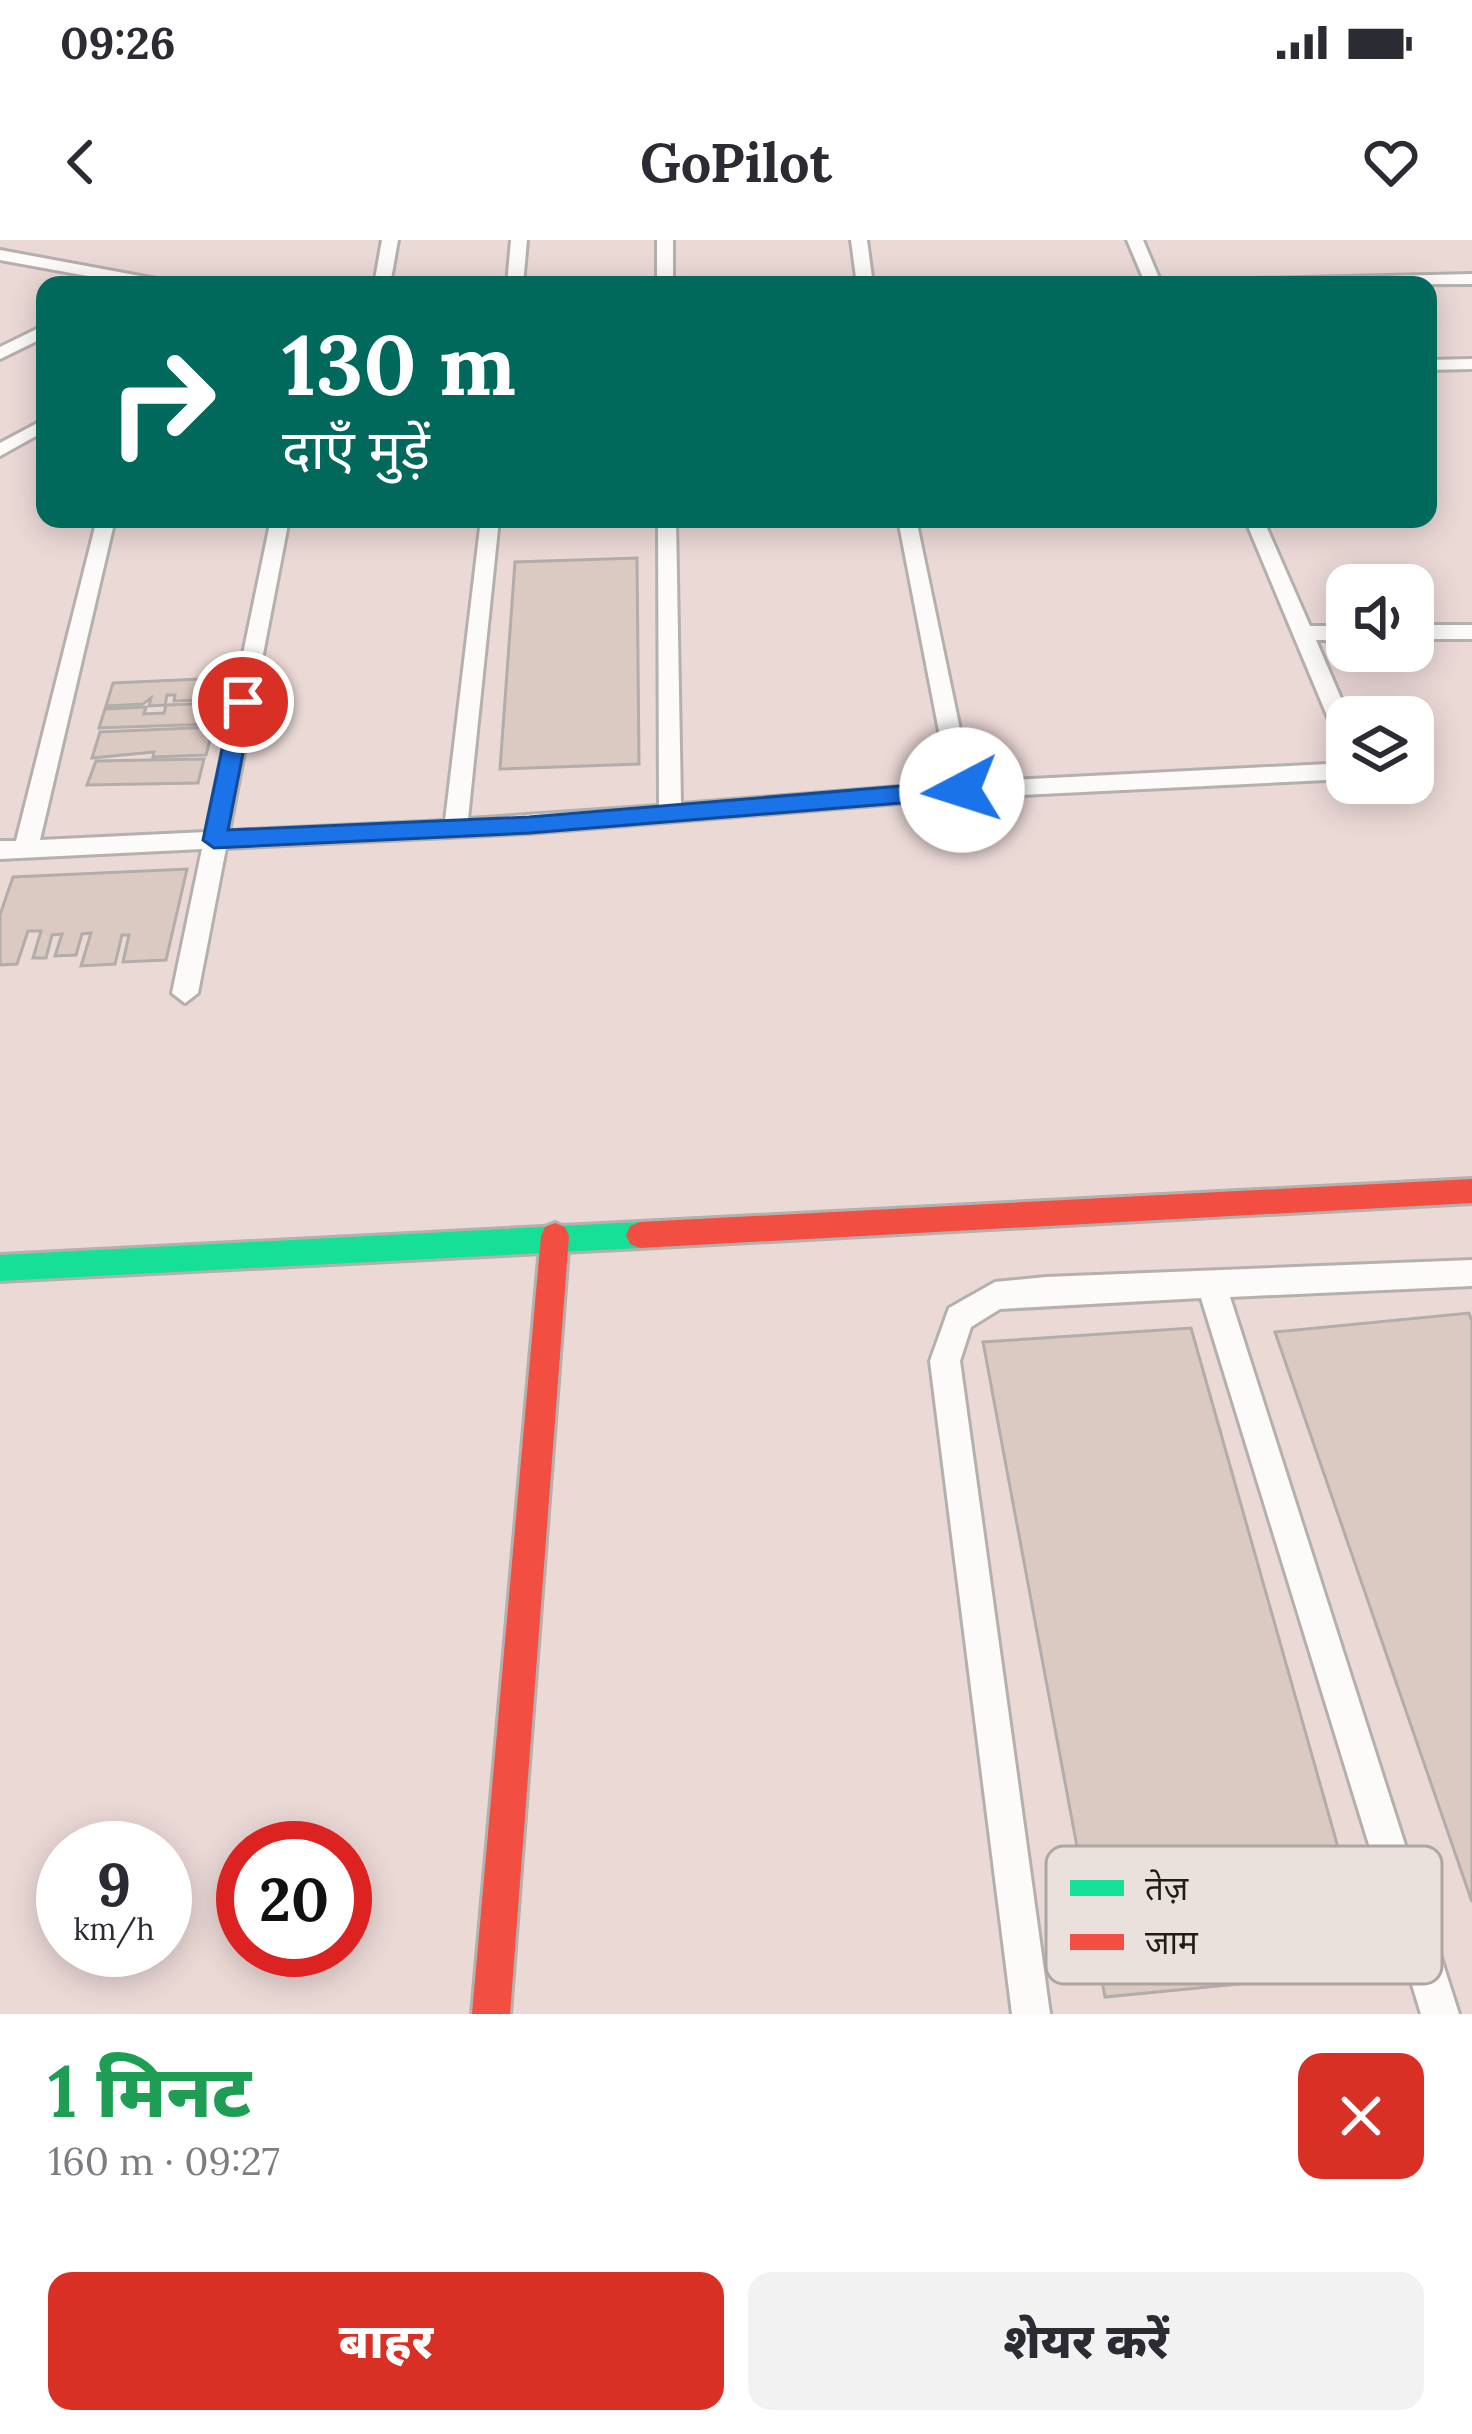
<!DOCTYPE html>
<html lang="hi">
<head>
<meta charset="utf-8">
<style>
	body { margin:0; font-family:Lora,"Noto Sans Devanagari",serif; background:#f2f2f3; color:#2b2b33; height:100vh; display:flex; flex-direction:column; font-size:45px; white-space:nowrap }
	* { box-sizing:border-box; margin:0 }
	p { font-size:39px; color:#7c7c81 }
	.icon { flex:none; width:66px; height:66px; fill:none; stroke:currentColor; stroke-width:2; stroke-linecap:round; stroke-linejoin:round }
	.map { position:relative; height:1774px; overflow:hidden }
	.side { display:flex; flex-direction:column; background:#fff; flex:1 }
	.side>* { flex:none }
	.guide { position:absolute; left:36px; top:36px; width:1401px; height:252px; border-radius:24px; box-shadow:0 6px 30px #0003; background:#00695c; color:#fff; overflow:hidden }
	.buttons { position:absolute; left:1326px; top:324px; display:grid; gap:24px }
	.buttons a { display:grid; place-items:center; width:108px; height:108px; border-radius:24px; background:#fff; box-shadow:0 6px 30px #0003; font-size:60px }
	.speed { position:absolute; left:36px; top:1581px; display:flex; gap:24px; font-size:60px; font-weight:700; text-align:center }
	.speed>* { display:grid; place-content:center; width:156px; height:156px; border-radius:50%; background:#fff; box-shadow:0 6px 30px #0003; line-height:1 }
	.speed small { font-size:30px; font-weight:400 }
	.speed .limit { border:18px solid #d22; background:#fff; color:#111 }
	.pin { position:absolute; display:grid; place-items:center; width:102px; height:102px; color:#fff; margin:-51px; border:6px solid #fff; border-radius:50%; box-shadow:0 3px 12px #0007 }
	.me { position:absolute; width:132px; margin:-66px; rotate:265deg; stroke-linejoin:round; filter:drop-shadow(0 0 9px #0008) }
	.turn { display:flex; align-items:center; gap:42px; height:252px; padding:0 48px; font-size:54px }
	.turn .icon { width:156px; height:156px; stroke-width:2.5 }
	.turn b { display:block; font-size:84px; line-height:102px }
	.round { display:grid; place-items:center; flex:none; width:126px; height:126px; border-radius:24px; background:#f2f2f3 }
	.headline { display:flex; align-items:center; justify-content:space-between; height:204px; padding:0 48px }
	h1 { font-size:72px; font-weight:800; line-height:90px; color:#1e9e55 }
	.primary-button { display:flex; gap:24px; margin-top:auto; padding:24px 48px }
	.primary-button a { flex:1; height:138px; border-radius:24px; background:#d93025; color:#fff; font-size:48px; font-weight:800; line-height:138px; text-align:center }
	.primary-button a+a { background:#f2f2f3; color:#2b2b33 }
	.status { display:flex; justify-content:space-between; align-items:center; height:84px; padding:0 60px; background:#fff; direction:ltr }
	.status svg { height:33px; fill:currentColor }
	header { display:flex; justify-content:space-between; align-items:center; height:156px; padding:0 48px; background:#fff; font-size:54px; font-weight:800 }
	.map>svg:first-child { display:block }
</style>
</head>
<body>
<div class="status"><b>09:26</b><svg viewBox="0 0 49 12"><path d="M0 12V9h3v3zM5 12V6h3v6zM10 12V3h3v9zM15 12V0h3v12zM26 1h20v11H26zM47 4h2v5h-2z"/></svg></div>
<header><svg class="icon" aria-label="back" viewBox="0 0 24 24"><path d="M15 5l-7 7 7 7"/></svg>GoPilot<svg class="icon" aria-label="heart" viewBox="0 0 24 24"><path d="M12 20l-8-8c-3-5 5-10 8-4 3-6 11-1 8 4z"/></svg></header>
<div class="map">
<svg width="1472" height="1774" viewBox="0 0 1472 1774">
	<rect width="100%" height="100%" fill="#e8e2e0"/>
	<path fill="#ebd9d6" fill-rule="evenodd" d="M 0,0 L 1472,0 L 1472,1774 L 0,1774 ZM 45,45 L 1428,45 L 1428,279 L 45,279 ZM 1347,345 L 1413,345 L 1413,411 L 1347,411 ZM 1347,477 L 1413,477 L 1413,543 L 1347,543 ZM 63,1608 L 165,1608 L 165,1710 L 63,1710 ZM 243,1608 L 345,1608 L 345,1710 L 243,1710 Z"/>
	<path fill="#dbcac2" stroke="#b2adab" stroke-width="3" d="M 637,318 L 639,524 L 500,529 L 515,322 Z
		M 222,438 L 217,459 L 174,461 L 175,455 L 167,455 L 165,465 L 149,466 L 151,458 L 143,464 L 106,466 L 113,443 Z
		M 215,463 L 210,484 L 99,488 L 105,469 L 146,467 L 144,474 L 164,473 L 166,465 Z
		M 213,487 L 206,515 L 153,517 L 154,512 L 92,518 L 100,492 Z
		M 204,519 L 198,543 L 87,545 L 96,521 Z
		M 187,629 L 166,720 L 123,722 L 129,695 L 122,695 L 115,724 L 81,726 L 91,693 L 82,694 L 76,715 L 55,716 L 62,694 L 52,695 L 46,718 L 33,718 L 41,691 L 28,691 L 17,724 L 0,725 L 0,675 L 13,637 Z
		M 1469,1073 L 1472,1081 L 1472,1662 L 1275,1092 Z
		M 1191,1088 L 1373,1731 L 1105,1757 L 983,1102 Z"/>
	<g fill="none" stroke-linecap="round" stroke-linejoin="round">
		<g stroke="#b4b0ae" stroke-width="6">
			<path id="lane" d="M 382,0 L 398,0 L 390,45 L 374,45 Z
				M 511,0 L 527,0 L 523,45 L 507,45 Z
				M 657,0 L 673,0 L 673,45 L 657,45 Z
				M 851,0 L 867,0 L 873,45 L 857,45 Z
				M 1127,0 L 1143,0 L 1162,45 L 1146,45 Z
				M 0,10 L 162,40 L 170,45 L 137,45 L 0,20 Z
				M 1472,34 L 1472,44 L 1203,45 L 1211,40 Z
				M 45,85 L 45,97 L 0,119 L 0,107 Z
				M 1472,119 L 1472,129 L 1428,130 L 1428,120 Z
				M 45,179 L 45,191 L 0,216 L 0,203 Z
				M 97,279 L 115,279 L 40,600 L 206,592 L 271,279 L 289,279 L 229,591 L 445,581 L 481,279 L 499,279 L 468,579 L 659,566 L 658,279 L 676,279 L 681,564 L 949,543 L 898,279 L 916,279 L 971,542 L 1347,523 L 1347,539 L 962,558 L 529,593 L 226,608 L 198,753 L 185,763 L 172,753 L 202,609 L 0,619 L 0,601 L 16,601 Z
				M 1245,279 L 1263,279 L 1310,386 L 1347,386 L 1347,400 L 1316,400 L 1349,477 L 1347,505 L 1336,497 Z
				M 1413,385 L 1472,385 L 1472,399 L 1413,399 Z
				M 1472,1020 L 1472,1046 L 1230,1057 L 1459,1774 L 1421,1774 L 1201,1058 L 1000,1069 L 971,1087 L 960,1121 L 1050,1774 L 1012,1774 L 930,1121 L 949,1068 L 995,1042 L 1046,1037 Z"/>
		</g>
		<g stroke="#b4b0ae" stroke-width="6">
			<path id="fast" d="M 640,982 L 650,986 L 654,995 L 650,1004 L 640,1008 L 0,1041 L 0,1015 Z"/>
		</g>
		<g stroke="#b4b0ae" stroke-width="6">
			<path id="jam" d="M 1472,939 L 1472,963 L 640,1008 L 630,1004 L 626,995 L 630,986 L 640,982 Z
				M 555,983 L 565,987 L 569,996 L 510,1774 L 472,1774 L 541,996 L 545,987 Z"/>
		</g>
		<use href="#lane" fill="#fcfbfa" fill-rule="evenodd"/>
		<use href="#fast" fill="#16e098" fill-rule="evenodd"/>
		<use href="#jam" fill="#f24e42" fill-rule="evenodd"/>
	</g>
	<path fill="#1a73e8" stroke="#114b97" stroke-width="3" d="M 243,455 L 253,462 L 228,590 L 529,577 L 962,541 L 973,550 L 962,558 L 529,593 L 214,608 L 203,600 L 232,462 Z"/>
	<rect x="1046" y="1606" width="396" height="138" rx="18" fill="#ebe1dc" stroke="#aea6a2" stroke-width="3"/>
	<rect x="1070" y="1640" width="54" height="16" fill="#16e098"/>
	<rect x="1070" y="1694" width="54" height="16" fill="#f24e42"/>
	<g font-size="33" fill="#1f1c1a">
		<text x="1145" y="1660">तेज़</text>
		<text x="1145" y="1714">जाम</text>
	</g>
</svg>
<div class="buttons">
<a><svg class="icon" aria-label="sound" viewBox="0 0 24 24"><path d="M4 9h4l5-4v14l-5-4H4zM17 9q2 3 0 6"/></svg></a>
<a><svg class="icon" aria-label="layers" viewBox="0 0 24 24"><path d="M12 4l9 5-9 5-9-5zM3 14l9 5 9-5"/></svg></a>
</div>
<div class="speed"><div>9<small>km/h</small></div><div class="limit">20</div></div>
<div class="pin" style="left:243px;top:462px;background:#d93025"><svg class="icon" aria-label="arrive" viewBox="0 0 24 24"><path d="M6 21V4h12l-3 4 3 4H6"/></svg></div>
<svg class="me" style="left:962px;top:550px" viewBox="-20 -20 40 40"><circle r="19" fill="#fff"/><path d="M0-13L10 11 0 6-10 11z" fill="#1a73e8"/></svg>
<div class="guide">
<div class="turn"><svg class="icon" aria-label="right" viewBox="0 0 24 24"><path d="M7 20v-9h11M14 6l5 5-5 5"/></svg><div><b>130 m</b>दाएँ मुड़ें</div></div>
</div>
</div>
<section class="side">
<div class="headline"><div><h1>1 मिनट</h1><p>160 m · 09:27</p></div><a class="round" style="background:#d93025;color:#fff"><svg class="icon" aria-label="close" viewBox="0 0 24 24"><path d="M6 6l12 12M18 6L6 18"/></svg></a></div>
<div class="primary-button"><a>बाहर</a><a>शेयर करें</a></div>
</section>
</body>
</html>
